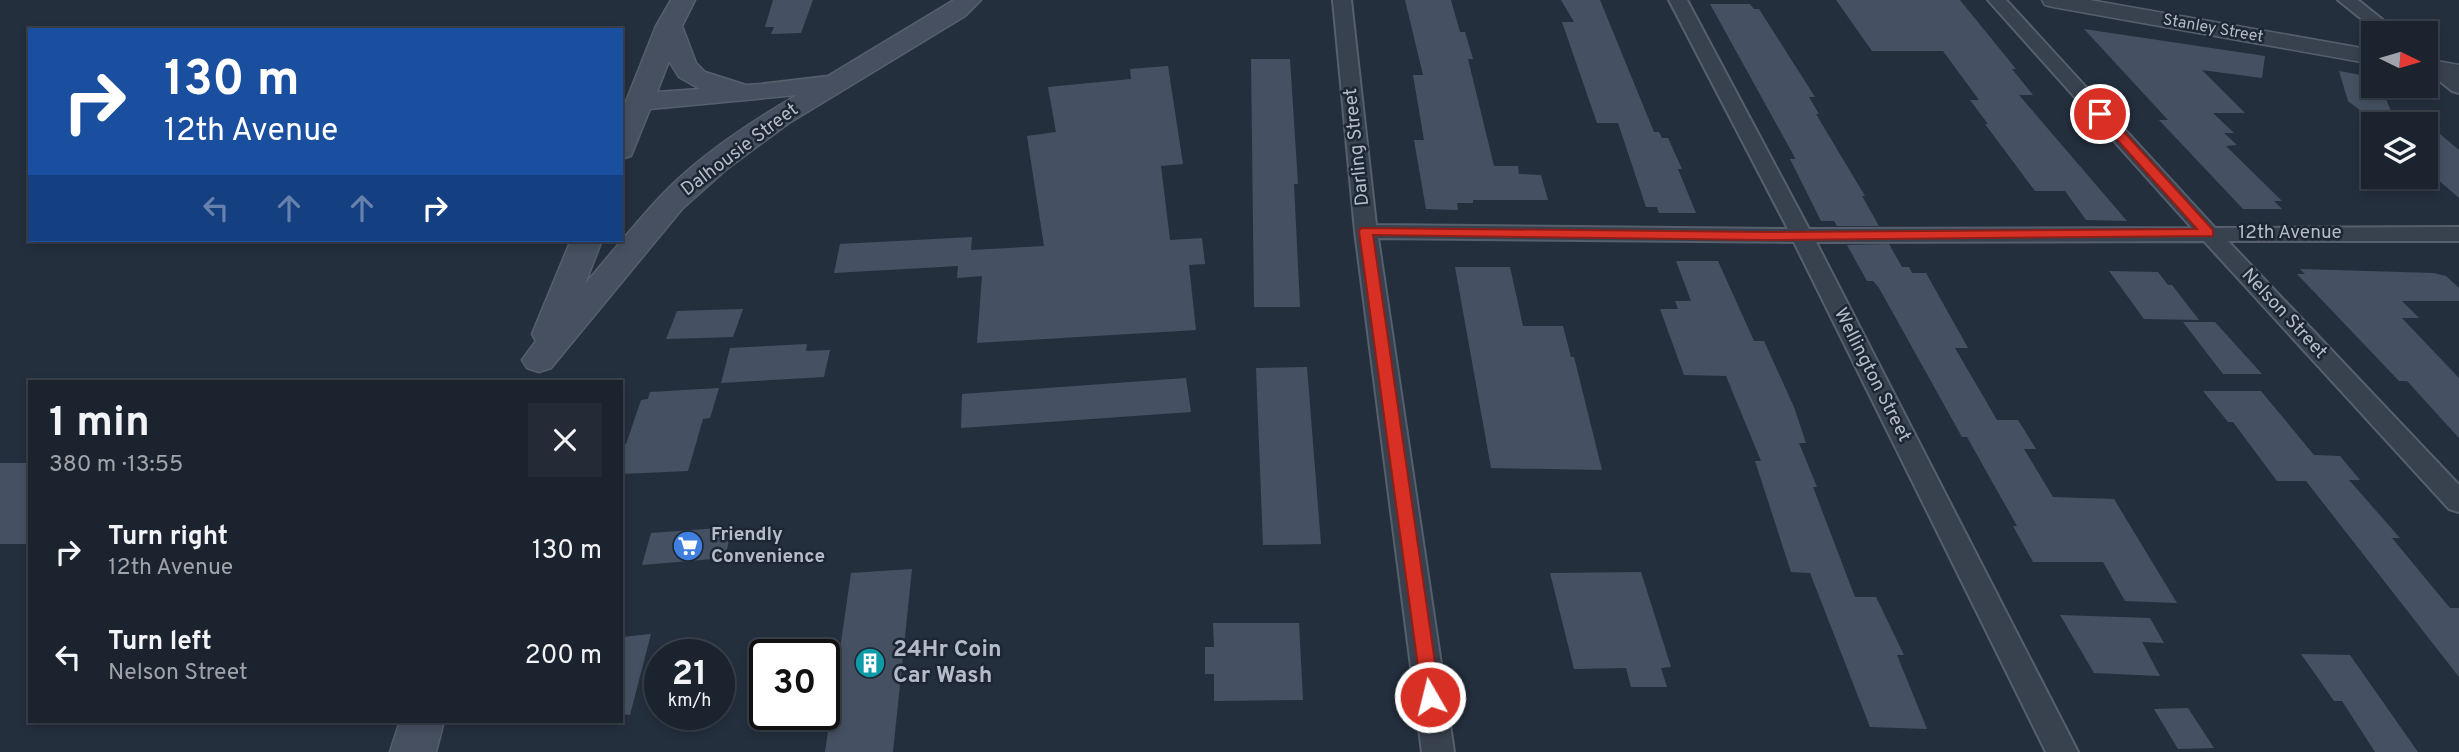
<!DOCTYPE html>
<html lang="en">
<head>
<meta charset="utf-8">
<style>
	body { margin:0; font-family:Overpass,sans-serif; background:#242b36; color:#f1f3f6; height:100vh; display:flex; flex-direction:column; font-size:26px; white-space:nowrap }
	* { box-sizing:border-box; margin:0 }
	p { font-size:23px; color:#a0a4aa }
	.icon { flex:none; width:38px; height:38px; fill:none; stroke:currentColor; stroke-width:2; stroke-linecap:round; stroke-linejoin:round }
	.map { position:relative; flex:1; overflow:hidden }
	.panel { position:absolute; left:28px; top:380px; width:595px; height:343px; display:flex; flex-direction:column; background:#1b232e; border-radius:0px; box-shadow:0 4px 10px #0003,0 0 0 2px #39404a }
	.panel>* { flex:none }
	.hud { position:absolute; left:28px; top:28px; width:595px; height:214px; border-radius:0px; box-shadow:0 4px 10px #0003,0 0 0 2px #39404a; background:#1a4fa0; color:#fff; overflow:hidden }
	.needle { width:46px; rotate:95deg }
	.buttons { position:absolute; left:2361px; top:21px; display:grid; gap:14px }
	.buttons a { display:grid; place-items:center; width:77px; height:77px; border-radius:0px; background:#1b232e; box-shadow:0 4px 10px #0003,0 0 0 2px #39404a; font-size:35px }
	.speed { position:absolute; left:644px; top:639px; display:flex; gap:14px; font-size:35px; font-weight:700; text-align:center }
	.speed>* { display:grid; place-content:center; width:91px; height:91px; border-radius:50%; background:#1b232e; box-shadow:0 4px 10px #0003,0 0 0 2px #39404a; line-height:1 }
	.speed small { font-size:18px; font-weight:400 }
	.speed .limit { border:4px solid #111; border-radius:10px; background:#fff; color:#111 }
	.pin { position:absolute; display:grid; place-items:center; width:60px; height:60px; color:#fff; margin:-30px; border:4px solid #fff; border-radius:50%; box-shadow:0 2px 7px #0007 }
	.me { position:absolute; width:77px; margin:-38px; rotate:352deg; stroke-linejoin:round; filter:drop-shadow(0 0 5px #0008) }
	.turn { display:flex; align-items:center; gap:24px; height:147px; padding:0 21px; font-size:32px }
	.turn .icon { width:91px; height:91px; stroke-width:2.5 }
	.turn b { display:block; font-size:49px; line-height:60px }
	.lanes { display:flex; align-items:center; height:66px; padding:0 21px; background:#0003; justify-content:center; gap:35px; direction:ltr }
	.lanes .off { opacity:.35 }
	.round { display:grid; place-items:center; flex:none; width:74px; height:74px; border-radius:0px; background:#242b36 }
	.overview { display:flex; align-items:center; justify-content:space-between; height:119px; padding:0 21px }
	h1 { font-size:42px; font-weight:700; line-height:52px }
	ul { padding:0; list-style:none }
	li { display:flex; align-items:center; gap:21px; height:105px; padding:0 21px }
	li div { flex:1 }
	li b { display:block; font-size:26px }
	li em { font-style:normal }
	.map>svg:first-child { display:block }
</style>
</head>
<body>
<div class="map">
<svg width="2459" height="752" viewBox="0 0 2459 752">
	<rect width="100%" height="100%" fill="#242f3e"/>
	<path fill="#455162" d="M 773,0 L 813,0 L 801,33 L 771,34 L 774,27 L 765,27 Z
		M 1405,0 L 1451,0 L 1460,32 L 1465,32 L 1473,59 L 1468,59 L 1494,166 L 1518,166 L 1519,174 L 1541,175 L 1548,200 L 1473,200 L 1473,203 L 1457,203 L 1458,210 L 1426,209 L 1414,140 L 1424,140 L 1413,75 L 1423,75 Z
		M 1561,0 L 1600,0 L 1654,132 L 1659,132 L 1662,138 L 1668,138 L 1682,169 L 1678,169 L 1696,213 L 1659,213 L 1657,207 L 1646,207 L 1618,123 L 1597,123 L 1562,22 L 1574,22 Z
		M 1836,0 L 1960,0 L 2016,69 L 2012,69 L 2033,95 L 2019,95 L 2127,221 L 2086,220 L 2065,191 L 2035,191 L 1985,124 L 1988,124 L 1970,100 L 1979,100 L 1943,51 L 1872,51 Z
		M 1710,4 L 1750,4 L 1754,9 L 1759,9 L 1815,97 L 1809,97 L 1819,114 L 1816,114 L 1865,196 L 1862,196 L 1879,226 L 1837,226 L 1834,221 L 1821,221 L 1790,159 L 1795,159 L 1794,156 Z
		M 2084,29 L 2265,56 L 2262,78 L 2202,70 L 2245,113 L 2213,113 L 2234,133 L 2224,133 L 2237,145 L 2226,146 L 2282,201 L 2274,201 L 2282,209 L 2243,209 L 2159,120 L 2168,120 Z
		M 1251,59 L 1290,59 L 1298,184 L 1294,184 L 1300,307 L 1254,307 Z
		M 1168,66 L 1183,164 L 1161,166 L 1170,240 L 1202,238 L 1205,264 L 1189,265 L 1196,330 L 977,343 L 982,276 L 957,278 L 958,266 L 834,273 L 840,244 L 972,237 L 971,250 L 1044,246 L 1027,136 L 1056,132 L 1048,87 L 1131,79 L 1130,69 Z
		M 2339,71 L 2372,77 L 2373,86 L 2383,91 L 2396,124 L 2378,124 L 2348,101 Z
		M 2426,122 L 2459,150 L 2459,198 L 2436,178 L 2426,178 Z
		M 1889,244 L 1902,267 L 1909,267 L 1912,273 L 1926,273 L 1968,348 L 1955,348 L 1997,420 L 2018,420 L 2036,449 L 2024,449 L 2053,497 L 2114,499 L 2177,603 L 2125,601 L 2103,562 L 2033,562 L 2013,526 L 2017,526 L 1967,437 L 1962,437 L 1879,288 L 1873,281 L 1867,281 L 1847,245 Z
		M 1676,261 L 1718,261 L 1754,341 L 1764,341 L 1794,407 L 1806,443 L 1799,443 L 1817,487 L 1813,487 L 1855,597 L 1876,597 L 1904,655 L 1897,655 L 1927,729 L 1870,727 L 1810,573 L 1791,572 L 1755,461 L 1761,461 L 1726,376 L 1684,375 L 1660,309 L 1678,309 L 1675,301 L 1691,301 Z
		M 1455,267 L 1510,267 L 1523,326 L 1563,326 L 1571,357 L 1574,357 L 1602,470 L 1491,468 Z
		M 2300,269 L 2434,273 L 2446,276 L 2459,288 L 2459,301 L 2402,301 L 2419,318 L 2402,318 L 2459,378 L 2459,438 L 2407,381 L 2399,381 L 2297,274 L 2305,274 Z
		M 2109,271 L 2158,272 L 2168,285 L 2172,285 L 2199,320 L 2144,319 Z
		M 743,309 L 733,337 L 666,339 L 677,311 Z
		M 2183,322 L 2215,322 L 2262,374 L 2223,374 Z
		M 807,344 L 806,351 L 830,350 L 824,377 L 721,383 L 730,348 Z
		M 1307,367 L 1321,544 L 1263,545 L 1256,368 Z
		M 1186,378 L 1191,412 L 961,428 L 962,394 Z
		M 719,388 L 710,418 L 703,419 L 688,471 L 621,474 L 621,444 L 626,444 L 641,400 L 648,399 L 650,392 Z
		M 2203,391 L 2261,391 L 2314,455 L 2340,456 L 2360,480 L 2349,480 L 2400,538 L 2392,538 L 2450,608 L 2459,608 L 2459,677 L 2306,481 L 2277,481 L 2233,422 L 2228,422 Z
		M 0,463 L 30,463 L 30,544 L 0,544 Z
		M 732,527 L 725,558 L 642,565 L 651,533 Z
		M 912,569 L 893,752 L 825,752 L 851,573 Z
		M 1641,572 L 1671,667 L 1661,668 L 1667,687 L 1631,687 L 1626,668 L 1574,669 L 1550,573 Z
		M 2060,615 L 2150,618 L 2164,643 L 2142,642 L 2160,676 L 2094,673 Z
		M 1213,623 L 1299,623 L 1303,700 L 1214,701 L 1214,674 L 1205,674 L 1205,647 L 1214,647 Z
		M 651,634 L 630,715 L 621,714 L 621,637 Z
		M 2301,654 L 2350,655 L 2418,752 L 2375,752 L 2342,701 L 2334,701 Z
		M 2188,708 L 2214,748 L 2178,749 L 2154,709 Z"/>
	<g fill="none" stroke-linecap="round" stroke-linejoin="round">
		<g stroke="#565f6c" stroke-width="4">
			<path id="minor" d="M 1333,0 L 1351,0 L 1376,225 L 1788,229 L 1669,0 L 1687,0 L 1809,229 L 2192,228 L 1988,0 L 2006,0 L 2215,228 L 2459,227 L 2459,241 L 2228,241 L 2459,485 L 2459,512 L 2449,509 L 2204,241 L 1816,242 L 2078,752 L 2046,752 L 1794,242 L 1378,238 L 1454,752 L 1422,752 L 1355,231 Z
				M 2338,0 L 2358,0 L 2399,33 L 2379,33 Z
				M 2426,56 L 2432,57 L 2459,78 L 2459,93 L 2452,91 L 2426,70 Z"/>
		</g>
		<g stroke="#565f6c" stroke-width="3">
			<path id="tertiary" d="M 2042,0 L 2090,0 L 2373,50 L 2373,64 L 2053,7 L 2045,5 Z
				M 2426,59 L 2459,65 L 2459,79 L 2426,73 Z"/>
		</g>
		<g stroke="#565f6c" stroke-width="3">
			<path id="secondary" d="M 671,0 L 695,0 L 682,26 L 696,63 L 705,72 L 746,85 L 761,84 L 828,76 L 954,0 L 981,0 L 965,16 L 789,123 L 728,168 L 682,209 L 551,368 L 539,372 L 527,368 L 522,360 L 536,341 L 532,334 L 571,240 L 602,240 L 585,284 C 609,256 633,226 659,198 C 697,157 749,123 797,95 L 650,109 L 631,156 L 621,159 L 621,114 L 656,26 ZM 669,61 L 679,77 L 700,89 L 657,92 Z
				M 400,721 L 444,721 L 436,752 L 390,752 Z"/>
		</g>
		<use href="#minor" fill="#38414e" fill-rule="evenodd"/>
		<use href="#tertiary" fill="#38414e" fill-rule="evenodd"/>
		<use href="#secondary" fill="#465061" fill-rule="evenodd"/>
	</g>
	<path fill="#d93025" stroke="#8d1f18" stroke-width="2" d="M 2100,110 L 2105,111 L 2213,230 L 2213,236 L 1764,240 L 1373,235 L 1440,697 L 1437,703 L 1430,705 L 1423,703 L 1359,231 L 1361,228 L 1764,232 L 2197,229 L 2096,116 L 2096,111 Z"/>
	<defs>
		<g id="supermarket-disc" transform="scale(1.575)"><circle r="9.5" fill="#3f7fe0" stroke="#1d2633"/><path d="M-6-5.5h2.5l.6 2H6L4.5 2H-2.5L-4.4-4H-6ZM-1.5 3.2a1.3 1.3 0 1 0 .1 0ZM3 3.2a1.3 1.3 0 1 0 .1 0Z" fill="#fff"/></g>
		<g id="building-disc" transform="scale(1.575)"><circle r="9.5" fill="#0f9aa8" stroke="#1d2633"/><path d="M-4-6H4V6H1V3H-1V6H-4ZM-2.5-4.3h1.7v1.8h-1.7ZM.8-4.3h1.7v1.8H.8ZM-2.5-1h1.7V.8h-1.7ZM.8-1h1.7V.8H.8Z" fill="#fff"/></g>
	</defs>
	<g fill-rule="evenodd">
		<use href="#supermarket-disc" x="688" y="546"/>
		<use href="#building-disc" x="870" y="663"/>
	</g>
	<g text-anchor="middle" dominant-baseline="central" stroke-width="5" stroke-linejoin="round" paint-order="stroke">
		<g font-size="16" fill="#b4bcc9" stroke="#1d2633">
			<text transform="translate(2213 29) rotate(10)">Stanley Street</text>
		</g>
		<g font-size="19" fill="#b4bcc9" stroke="#1d2633">
			<text transform="translate(1357 147) rotate(-96)">Darling Street</text>
			<text transform="translate(740 150) rotate(-37)">Dalhousie Street</text>
			<text x="2290" y="233">12th Avenue</text>
			<text transform="translate(2284 314) rotate(47)">Nelson Street</text>
			<text transform="translate(1872 375) rotate(63)">Wellington Street</text>
		</g>
		<g font-size="19" font-weight="bold" fill="#b4bcc9" stroke="#1d2633" text-anchor="start">
			<text x="711" y="535">Friendly<tspan x="711" dy="22">Convenience</tspan></text>
		</g>
		<g font-size="23" font-weight="bold" fill="#b4bcc9" stroke="#1d2633" text-anchor="start">
			<text x="893" y="650">24Hr Coin<tspan x="893" dy="26">Car Wash</tspan></text>
		</g>
	</g>
</svg>
<div class="buttons">
<a><svg class="needle" viewBox="-14 -14 28 28"><path d="M0-13l5 13h-10z" fill="#e53935"/><path d="M0 13l5-13h-10z" fill="#a0a4aa"/></svg></a>
<a><svg class="icon" aria-label="layers" viewBox="0 0 24 24"><path d="M12 4l9 5-9 5-9-5zM3 14l9 5 9-5"/></svg></a>
</div>
<div class="speed"><div>21<small>km/h</small></div><div class="limit">30</div></div>
<div class="pin" style="left:2100px;top:114px;background:#d93025"><svg class="icon" aria-label="arrive" viewBox="0 0 24 24"><path d="M6 21V4h12l-3 4 3 4H6"/></svg></div>
<svg class="me" style="left:1430px;top:697px" viewBox="-20 -20 40 40"><circle r="17" fill="#d93025" stroke="#fff" stroke-width="3"/><path d="M0-11L8 9 0 5-8 9z" fill="#fff"/></svg>
<div class="hud">
<div class="turn"><svg class="icon" aria-label="right" viewBox="0 0 24 24"><path d="M7 20v-9h11M14 6l5 5-5 5"/></svg><div><b>130 m</b>12th Avenue</div></div>
<div class="lanes"><svg class="icon off" aria-label="left" viewBox="0 0 24 24"><path d="M17 20v-9H6M10 6l-5 5 5 5"/></svg><svg class="icon off" aria-label="ahead" viewBox="0 0 24 24"><path d="M12 20V5M6 11l6-6 6 6"/></svg><svg class="icon off" aria-label="ahead" viewBox="0 0 24 24"><path d="M12 20V5M6 11l6-6 6 6"/></svg><svg class="icon" aria-label="right" viewBox="0 0 24 24"><path d="M7 20v-9h11M14 6l5 5-5 5"/></svg></div>
</div>
<section class="panel">
<div class="overview"><div><h1>1 min</h1><p>380 m · 13:55</p></div><a class="round"><svg class="icon" aria-label="close" viewBox="0 0 24 24"><path d="M6 6l12 12M18 6L6 18"/></svg></a></div>
<ul>
<li><svg class="icon" aria-label="right" viewBox="0 0 24 24"><path d="M7 20v-9h11M14 6l5 5-5 5"/></svg><div><b>Turn right</b><p>12th Avenue</p></div><em>130 m</em></li>
<li><svg class="icon" aria-label="left" viewBox="0 0 24 24"><path d="M17 20v-9H6M10 6l-5 5 5 5"/></svg><div><b>Turn left</b><p>Nelson Street</p></div><em>200 m</em></li>
</ul>
</section>
</div>
</body>
</html>
